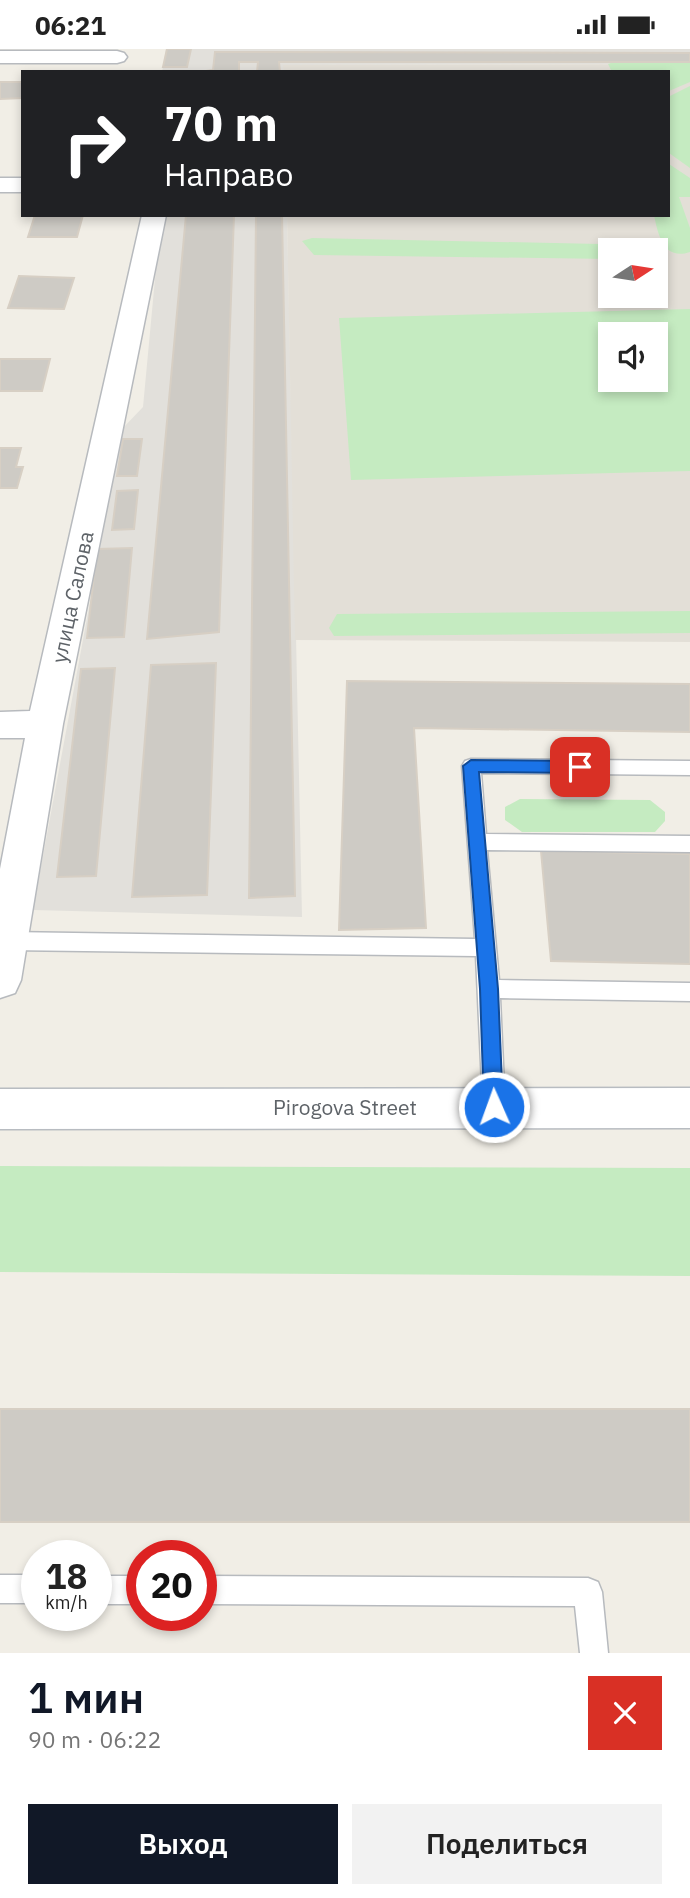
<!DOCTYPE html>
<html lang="ru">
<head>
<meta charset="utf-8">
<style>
	body { margin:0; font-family:"IBM Plex Sans",sans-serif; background:#f2f2f2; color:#222; height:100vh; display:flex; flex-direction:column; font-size:26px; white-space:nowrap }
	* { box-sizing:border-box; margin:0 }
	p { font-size:23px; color:#767676 }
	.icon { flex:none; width:38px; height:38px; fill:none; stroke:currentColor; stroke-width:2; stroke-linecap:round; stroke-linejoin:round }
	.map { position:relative; height:1604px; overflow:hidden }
	.side { display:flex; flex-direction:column; background:#fff; flex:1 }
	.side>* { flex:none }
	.top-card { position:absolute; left:21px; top:21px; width:649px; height:147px; border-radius:0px; box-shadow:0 4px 10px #0003; background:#202124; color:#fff; overflow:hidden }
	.needle { width:46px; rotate:78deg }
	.tools { position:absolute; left:598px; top:189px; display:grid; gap:14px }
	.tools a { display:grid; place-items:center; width:70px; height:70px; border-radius:0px; background:#fff; box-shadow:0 4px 10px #0003; font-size:35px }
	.speed { position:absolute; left:21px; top:1491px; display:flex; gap:14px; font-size:35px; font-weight:700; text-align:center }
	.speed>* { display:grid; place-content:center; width:91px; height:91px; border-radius:50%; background:#fff; box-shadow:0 4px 10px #0003; line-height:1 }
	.speed small { font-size:18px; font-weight:400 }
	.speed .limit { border:10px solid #d22; background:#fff; color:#111 }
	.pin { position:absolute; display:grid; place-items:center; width:60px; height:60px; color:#fff; margin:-30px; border-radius:14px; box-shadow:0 4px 10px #0006 }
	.me { position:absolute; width:77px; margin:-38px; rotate:358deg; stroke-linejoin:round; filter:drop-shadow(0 0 5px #0008) }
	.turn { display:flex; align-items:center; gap:24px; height:147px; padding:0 28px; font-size:32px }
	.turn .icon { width:91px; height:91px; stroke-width:2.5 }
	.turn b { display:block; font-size:49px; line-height:60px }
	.round { display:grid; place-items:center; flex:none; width:74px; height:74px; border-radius:0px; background:#f2f2f2 }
	.summary { display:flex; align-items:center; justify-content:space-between; height:119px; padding:0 28px }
	h1 { font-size:42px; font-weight:600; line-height:52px; color:#111827 }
	.primary-button { display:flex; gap:14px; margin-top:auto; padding:14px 28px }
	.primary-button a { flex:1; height:80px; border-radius:0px; background:#111827; color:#fff; font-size:28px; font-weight:600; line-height:80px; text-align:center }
	.primary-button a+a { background:#f2f2f2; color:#222 }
	.status { display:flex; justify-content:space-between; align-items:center; height:49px; padding:0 35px; background:#fff; direction:ltr }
	.status svg { height:19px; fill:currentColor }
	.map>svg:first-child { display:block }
</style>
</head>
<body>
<div class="status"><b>06:21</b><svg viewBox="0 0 49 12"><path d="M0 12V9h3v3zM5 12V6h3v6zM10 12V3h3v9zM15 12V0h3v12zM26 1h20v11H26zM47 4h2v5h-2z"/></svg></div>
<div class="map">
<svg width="690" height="1604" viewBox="0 0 690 1604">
	<rect width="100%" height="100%" fill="#f1eee6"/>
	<path fill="#e2e0db" d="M 166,0 L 690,0 L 690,15 L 284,16 L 284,23 L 162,23 Z
		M 161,166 L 287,166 L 302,868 L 33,861 L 122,380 L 143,358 Z"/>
	<path fill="#e3dfd7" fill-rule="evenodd" d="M 690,15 L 690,593 L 295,591 L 287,166 L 668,166 L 668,23 L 284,23 L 283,16 ZM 611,201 L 656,201 L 656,247 L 611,247 ZM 611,285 L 656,285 L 656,331 L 611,331 Z"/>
	<path fill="#c5ebc1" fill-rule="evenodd" d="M 611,14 L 690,14 L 690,33 L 669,42 L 668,23 L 612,23 L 608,15 Z
		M 690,37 L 690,119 L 669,104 L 668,48 Z
		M 669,115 L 690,129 L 690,148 L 679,148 L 690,179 L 690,203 C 664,212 658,186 654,166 L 668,166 Z
		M 312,189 L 646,196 L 664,200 L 659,210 L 656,210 L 656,201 L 611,201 L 611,210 L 314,206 L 302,192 Z
		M 690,260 L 690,422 L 351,431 L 339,269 ZM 611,285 L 656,285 L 656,331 L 611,331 Z
		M 690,562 L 690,584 L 334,587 L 329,579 L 337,565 Z
		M 520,750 L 650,751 L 665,763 L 665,772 L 655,783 L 522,783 L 505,771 L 505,758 Z
		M 0,1117 L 690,1119 L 690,1227 L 0,1223 Z"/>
	<path fill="#cecbc5" stroke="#d7cfc4" stroke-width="2" d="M 167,0 L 191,0 L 187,18 L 163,18 Z
		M 215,3 L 690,4 L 690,13 L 279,13 L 280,23 L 257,23 L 258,13 L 239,13 L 239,23 L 199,23 L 213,21 Z
		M 0,33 L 23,33 L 23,49 L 0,50 Z
		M 35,166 L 83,166 L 77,188 L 28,188 Z
		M 186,166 L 234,166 L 219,583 L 147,590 Z
		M 256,166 L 282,166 L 295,847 L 249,849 Z
		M 19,227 L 74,229 L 64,260 L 8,259 Z
		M 0,310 L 50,310 L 42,342 L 0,342 Z
		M 123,390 L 142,390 L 137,427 L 117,427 Z
		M 0,399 L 21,399 L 16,418 L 23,418 L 17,439 L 0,439 Z
		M 138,441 L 134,480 L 112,481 L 117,442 Z
		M 132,499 L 124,588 L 87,589 L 97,500 Z
		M 216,614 L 207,846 L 132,848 L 151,616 Z
		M 115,619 L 96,827 L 57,828 L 81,620 Z
		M 347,632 L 690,635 L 690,683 L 414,679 L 426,879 L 339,881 Z
		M 541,802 L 690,805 L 690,915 L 551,912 Z
		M 0,1360 L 690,1360 L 690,1473 L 0,1473 Z"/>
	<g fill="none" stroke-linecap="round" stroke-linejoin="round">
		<g stroke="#b7babe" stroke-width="3">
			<path id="lane" d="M 471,710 L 690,712 L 690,726 L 481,724 L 486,785 L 690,787 L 690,803 L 487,801 L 499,931 L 690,934 L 690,952 L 500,949 L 505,1058 L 502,1065 L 494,1068 L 486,1065 L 483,1058 L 476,907 L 8,901 L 0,896 L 1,886 L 8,883 L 475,890 L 462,717 L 465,712 Z
				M 0,1526 L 37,1526 L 37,1554 L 0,1554 Z
				M 96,1527 L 142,1527 L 142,1555 L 96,1555 Z
				M 201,1527 L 588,1529 L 598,1533 L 602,1543 L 608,1604 L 580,1604 L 575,1557 L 201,1555 Z"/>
		</g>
		<g stroke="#b7babe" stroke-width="3">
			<path id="street" d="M 0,2 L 117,2 L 124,4 L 127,8 L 124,12 L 117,14 L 0,14 Z
				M 0,129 L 23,129 L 23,143 L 0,143 Z
				M 142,166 L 166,166 L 63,675 L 21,931 L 15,944 L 0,949 L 0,820 L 25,689 L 0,689 L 0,663 L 30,662 Z"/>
		</g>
		<g stroke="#b8bcc1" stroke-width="3">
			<path id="secondary" d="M 690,1039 L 690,1079 L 0,1080 L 0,1040 Z"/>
		</g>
		<use href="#lane" fill="#fff" fill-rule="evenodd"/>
		<use href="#street" fill="#fff" fill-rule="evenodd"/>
		<use href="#secondary" fill="#fff" fill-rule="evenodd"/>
	</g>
	<path fill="#1a73e8" stroke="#114b97" stroke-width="2" d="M 471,711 L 580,712 L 588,718 L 580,724 L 479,723 L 498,940 L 503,1058 L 500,1064 L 494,1066 L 487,1064 L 484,1058 L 480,940 L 463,717 Z"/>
	<g text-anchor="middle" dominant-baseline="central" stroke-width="6" stroke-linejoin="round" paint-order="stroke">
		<g font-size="21" fill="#5e6368" stroke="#fff">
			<text transform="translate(72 548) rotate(-78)">улица Салова</text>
			<text x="345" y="1058">Pirogova Street</text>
		</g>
	</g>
</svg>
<div class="tools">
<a><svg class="needle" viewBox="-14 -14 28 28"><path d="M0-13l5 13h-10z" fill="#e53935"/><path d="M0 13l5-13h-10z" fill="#767676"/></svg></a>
<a><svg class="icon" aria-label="sound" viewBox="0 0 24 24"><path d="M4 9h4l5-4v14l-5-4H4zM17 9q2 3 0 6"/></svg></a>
</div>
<div class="speed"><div>18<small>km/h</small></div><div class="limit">20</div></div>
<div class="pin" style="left:580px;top:718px;background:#d93025"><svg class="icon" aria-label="arrive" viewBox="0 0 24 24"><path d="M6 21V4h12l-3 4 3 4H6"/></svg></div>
<svg class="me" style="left:494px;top:1058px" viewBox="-20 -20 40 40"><circle r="17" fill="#1a73e8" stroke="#fff" stroke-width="3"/><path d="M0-11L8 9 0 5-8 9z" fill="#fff"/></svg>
<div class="top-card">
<div class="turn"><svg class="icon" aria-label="right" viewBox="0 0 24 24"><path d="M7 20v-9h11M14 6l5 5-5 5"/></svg><div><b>70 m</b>Направо</div></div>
</div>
</div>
<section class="side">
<div class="summary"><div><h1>1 мин</h1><p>90 m · 06:22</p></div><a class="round" style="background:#d93025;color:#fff"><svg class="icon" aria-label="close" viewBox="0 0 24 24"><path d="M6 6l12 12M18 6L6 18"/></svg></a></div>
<div class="primary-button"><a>Выход</a><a>Поделиться</a></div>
</section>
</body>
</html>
